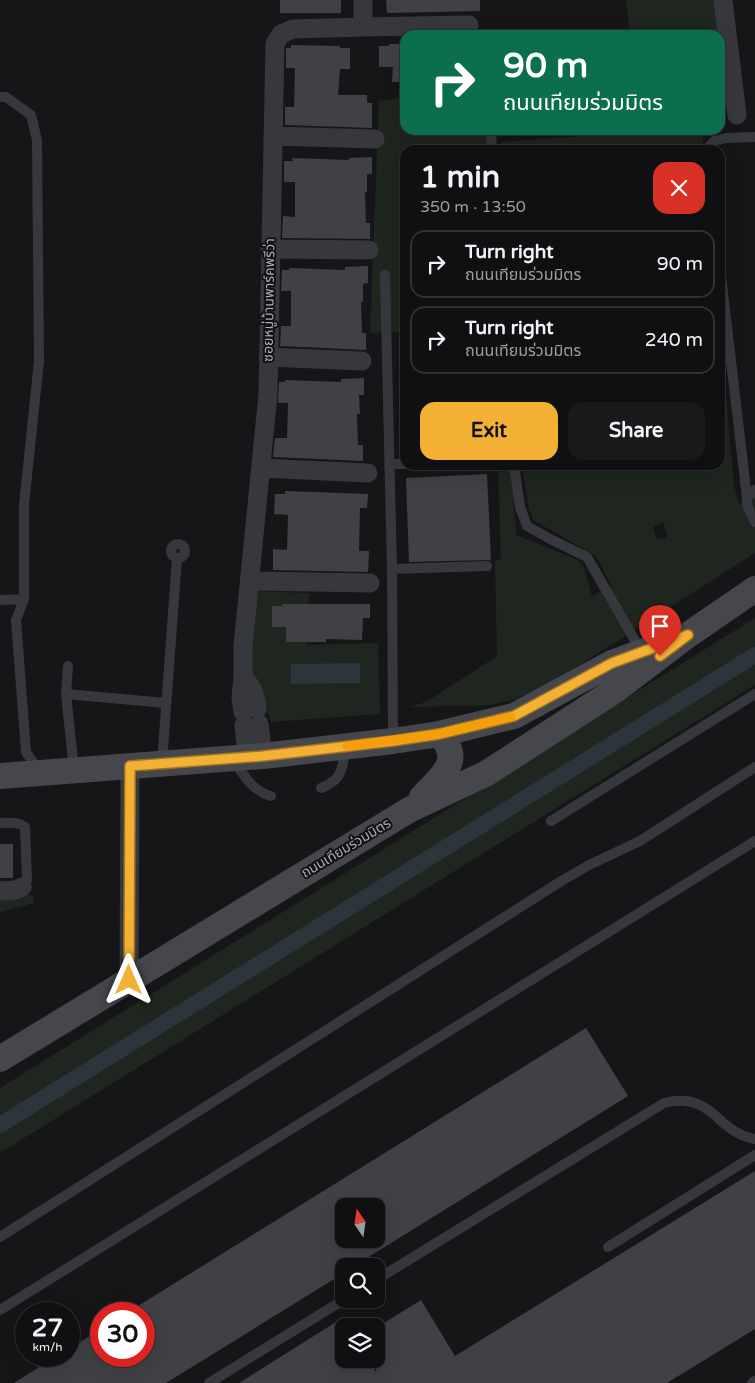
<!DOCTYPE html>
<html lang="en">
<head>
<meta charset="utf-8">
<style>
	body { margin:0; font-family:"Varela Round","Noto Sans Thai",sans-serif; background:#19191b; color:#f1f3f6; height:100vh; display:flex; flex-direction:column; font-size:19px; white-space:nowrap }
	* { box-sizing:border-box; margin:0 }
	p { font-size:16px; color:#9c9d9f }
	.icon { flex:none; width:28px; height:28px; fill:none; stroke:currentColor; stroke-width:2; stroke-linecap:round; stroke-linejoin:round }
	.map { position:relative; flex:1; overflow:hidden }
	.details { position:absolute; left:400px; top:145px; width:325px; height:325px; display:flex; flex-direction:column; background:#101012; border-radius:15px; box-shadow:0 5px 20px #0002,0 0 0 1px #303032 }
	.details>* { flex:none }
	.top-card { position:absolute; left:400px; top:30px; width:325px; height:105px; border-radius:15px; box-shadow:0 5px 20px #0002,0 0 0 1px #303032; background:#0b6e4f; color:#fff; overflow:hidden }
	.needle { width:32px; rotate:347deg }
	.fabs { position:absolute; left:335px; top:1198px; display:grid; gap:10px }
	.fabs a { display:grid; place-items:center; width:50px; height:50px; border-radius:10px; background:#101012; box-shadow:0 5px 20px #0002,0 0 0 1px #303032; font-size:25px }
	.speed { position:absolute; left:15px; top:1302px; display:flex; gap:10px; font-size:25px; font-weight:700; text-align:center }
	.speed>* { display:grid; place-content:center; width:65px; height:65px; border-radius:50%; background:#101012; box-shadow:0 5px 20px #0002,0 0 0 1px #303032; line-height:1 }
	.speed small { font-size:12px; font-weight:400 }
	.speed .limit { border:8px solid #d22; background:#fff; color:#111 }
	.pin { position:absolute; display:grid; place-items:center; width:42px; height:42px; color:#fff; margin:-51px -21px; border-radius:50% 50% 50% 0; rotate:-45deg; box-shadow:0 0 5px #0007 }
	.pin .icon { rotate:45deg }
	.me { position:absolute; width:55px; margin:-28px; rotate:0deg; stroke-linejoin:round; filter:drop-shadow(0 0 4px #0008) }
	.turn { display:flex; align-items:center; gap:18px; height:105px; padding:0 20px; font-size:22px }
	.turn .icon { width:65px; height:65px; stroke-width:2.5 }
	.turn b { display:block; font-size:35px; line-height:42px }
	.round { display:grid; place-items:center; flex:none; width:52px; height:52px; border-radius:15px; background:#19191b }
	.summary { display:flex; align-items:center; justify-content:space-between; height:85px; padding:0 20px }
	h1 { font-size:30px; font-weight:800; line-height:38px }
	.primary-button { display:flex; gap:10px; margin-top:auto; padding:10px 20px }
	.primary-button a { flex:1; height:58px; border-radius:15px; background:#f2b134; color:#111; font-size:20px; font-weight:800; line-height:58px; text-align:center }
	.primary-button a+a { background:#19191b; color:#f1f3f6 }
	ul { padding:0; list-style:none }
	li { display:flex; align-items:center; gap:15px; height:68px; margin:0 10px 8px; padding:0 10px; border:2px solid #303032; border-radius:15px }
	li div { flex:1 }
	li b { display:block; font-size:19px }
	li em { font-style:normal }
	.map>svg:first-child { display:block }
</style>
</head>
<body>
<div class="map">
<svg width="755" height="1383" viewBox="0 0 755 1383">
	<rect width="100%" height="100%" fill="#161618"/>
	<path fill="#1e261f" fill-rule="evenodd" d="M 626,0 L 718,0 L 725,68 L 720,68 L 720,35 L 630,35 Z
		M 405,97 L 405,130 L 487,130 L 489,150 L 405,150 L 405,332 L 370,333 L 379,101 Z
		M 663,130 L 702,130 L 704,150 L 501,150 L 501,142 Z
		M 720,326 L 734,486 L 739,504 L 755,494 L 755,553 L 561,677 L 517,699 L 490,705 L 409,707 L 426,702 L 497,656 L 495,561 L 501,559 L 498,465 L 511,465 L 516,535 L 576,559 L 584,567 L 592,597 L 611,585 L 596,556 L 533,520 L 529,509 L 522,465 L 720,465 ZM 663,522 L 667,536 L 664,539 L 656,538 L 653,527 Z
		M 253,591 L 309,593 L 307,645 L 378,643 L 380,714 L 271,722 C 266,705 258,690 253,674 C 247,655 252,612 253,591 Z
		M 755,618 L 755,685 L 0,1153 L 0,1088 Z
		M 33,895 L 34,903 L 0,912 L 0,897 Z"/>
	<path fill="#2c353c" d="M 360,663 L 360,683 L 291,684 L 291,664 Z"/>
	<g fill="none" stroke-linecap="round" stroke-linejoin="round">
		<path stroke="#2c353c" stroke-width="16" d="M 0,1125 L 755,655"/>
	</g>
	<path fill="#404145" fill-rule="evenodd" d="M 280,0 L 341,0 L 341,13 L 280,13 Z
		M 386,0 L 480,0 L 480,11 L 387,13 Z
		M 389,44 L 405,44 L 405,82 L 392,82 L 393,67 L 379,67 L 379,46 L 389,46 Z
		M 291,45 L 340,46 L 340,48 L 350,48 L 350,69 L 340,69 L 338,95 L 367,95 L 367,103 L 372,103 L 372,128 L 285,125 L 285,107 L 294,107 L 295,68 L 286,68 L 286,48 L 291,48 Z
		M 372,157 L 372,174 L 367,174 L 367,192 L 365,192 L 366,223 L 370,223 L 370,239 L 282,238 L 283,216 L 295,217 L 295,182 L 284,182 L 284,161 L 293,161 L 292,158 L 349,160 L 349,158 Z
		M 368,266 L 368,283 L 363,284 L 363,302 L 361,302 L 362,333 L 366,333 L 366,350 L 280,346 L 281,326 L 291,326 L 291,291 L 281,291 L 282,270 L 289,270 L 289,268 L 345,270 L 345,267 Z
		M 364,378 L 364,395 L 359,395 L 360,414 L 357,414 L 358,445 L 363,445 L 363,461 L 273,457 L 275,438 L 287,438 L 288,403 L 278,403 L 279,382 L 285,382 L 285,380 L 341,382 L 341,379 Z
		M 487,474 L 491,560 L 409,562 L 406,478 Z
		M 285,491 L 368,494 L 367,508 L 360,508 L 359,551 L 369,551 L 368,572 L 273,570 L 273,549 L 287,550 L 288,515 L 274,514 L 275,494 L 285,494 Z
		M 282,604 L 370,604 L 370,618 L 363,618 L 362,640 L 326,639 L 326,642 L 286,642 L 286,627 L 272,627 L 272,606 L 282,606 Z
		M 0,844 L 13,844 L 13,878 L 0,878 Z
		M 586,1028 L 628,1096 L 354,1266 L 344,1266 L 344,1273 L 166,1383 L 14,1383 L 57,1356 L 69,1356 L 69,1349 L 101,1329 L 101,1356 L 144,1356 L 144,1314 L 125,1314 ZM 344,1206 L 376,1206 L 376,1239 L 344,1239 Z
		M 755,1171 L 755,1329 L 667,1383 L 239,1383 L 344,1317 L 344,1359 L 368,1359 L 376,1372 L 376,1328 L 421,1300 L 455,1356 Z"/>
	<g fill="none" stroke-linecap="round" stroke-linejoin="round">
		<path stroke="#37383d" stroke-width="10" d="M 0,97 L 6,97 L 31,115 L 37,140 L 39,361 L 24,505 L 24,599 L 16,620 L 26,752 L 40,772
			M 491,130 L 492,150
			M 706,150 L 714,141 L 726,138 L 755,137
			M 720,267 L 747,498
			M 385,275 L 392,569 L 393,740
			M 389,464 L 405,464
			M 514,465 L 520,507 L 527,526 L 550,539 L 587,557 L 641,651
			M 755,490 L 747,498 L 747,505 L 755,522
			M171 551a7 7 0 1 1 14 0a7 7 0 1 1-14 0Z
			M 392,569 L 487,566
			M 0,600 L 24,599
			M 68,666 L 66,694 L 74,770
			M 66,694 L 166,703
			M 234,761 C 244,776 253,791 271,796
			M 162,763 L 177,558
			M 321,788 C 344,779 341,769 346,748
			M 551,821 L 755,694
			M 0,823 C 9,823 17,821 25,827 L 27,880 L 22,887
			M 0,1237 L 563,880 L 589,865 L 640,841 L 755,767
			M 608,1247 L 755,1155
			M 376,1280 L 664,1103 C 714,1091 715,1132 755,1139
			M 0,1310 L 755,841
			M 209,1383 L 345,1299
			M 752,1383 L 755,1381"/>
		<path stroke="#37383d" stroke-width="19" d="M 723,0 L 737,115
			M 363,27 L 469,25
			M 273,136 L 375,139
			M 270,249 L 369,250
			M 268,357 L 362,361
			M 261,468 L 368,473
			M 250,581 L 370,583
			M 243,676 L 243,646 L 268,394 L 275,44 L 281,34 L 293,29 L 363,27 L 363,0
			M 243,712 L 241,698 L 243,676 C 252,687 256,695 257,709
			M 259,724 L 263,756
			M 244,725 L 247,757
			M 0,891 L 15,890 L 22,887
			M 129,980 L 130,766"/>
		<path stroke="#45474d" stroke-width="26" d="M 0,776 L 263,756 L 393,741 L 439,734 L 514,716 L 612,663 L 661,645
			M 422,797 C 441,777 465,760 439,734
			M 0,1059 L 409,810 L 487,773 L 617,689 L 688,635 L 755,589"/>
	</g>
	<g fill="none" stroke-linecap="round" stroke-linejoin="round">
		<g stroke="#9d7322" stroke-width="12">
			<path id="route" d="M 129,980 L 130,766 L 263,756 L 393,741 L 439,734 L 514,716 L 612,663 L 688,635 L 660,656"/>
		</g>
		<use href="#route" stroke="#f2b134" stroke-width="9"/>
		<path stroke="#f59e0b" stroke-width="9" d="M 347,746 L 439,734 L 511,717"/>
	</g>
	<g text-anchor="middle" dominant-baseline="central" stroke-width="4" stroke-linejoin="round" paint-order="stroke">
		<g font-size="14" fill="#a8adb8" stroke="#111113">
			<text transform="translate(269 300) rotate(-89)">ซอยหมู่บ้านพาร์คพรีว่า</text>
			<text transform="translate(346 848) rotate(-31)">ถนนเทียมร่วมมิตร</text>
		</g>
	</g>
</svg>
<div class="fabs">
<a><svg class="needle" viewBox="-14 -14 28 28"><path d="M0-13l5 13h-10z" fill="#e53935"/><path d="M0 13l5-13h-10z" fill="#9c9d9f"/></svg></a>
<a><svg class="icon" aria-label="search" viewBox="0 0 24 24"><circle cx="10" cy="10" r="6"/><path d="M15 15l6 6"/></svg></a>
<a><svg class="icon" aria-label="layers" viewBox="0 0 24 24"><path d="M12 4l9 5-9 5-9-5zM3 14l9 5 9-5"/></svg></a>
</div>
<div class="speed"><div>27<small>km/h</small></div><div class="limit">30</div></div>
<div class="pin" style="left:660px;top:656px;background:#d93025"><svg class="icon" aria-label="arrive" viewBox="0 0 24 24"><path d="M6 21V4h12l-3 4 3 4H6"/></svg></div>
<svg class="me" style="left:129px;top:980px" viewBox="-20 -20 40 40"><path d="M0-17L14 15 0 8-14 15z" fill="#f2b134" stroke="#fff" stroke-width="4"/></svg>
<div class="top-card">
<div class="turn"><svg class="icon" aria-label="right" viewBox="0 0 24 24"><path d="M7 20v-9h11M14 6l5 5-5 5"/></svg><div><b>90 m</b>ถนนเทียมร่วมมิตร</div></div>
</div>
<section class="details">
<div class="summary"><div><h1>1 min</h1><p>350 m · 13:50</p></div><a class="round" style="background:#d93025;color:#fff"><svg class="icon" aria-label="close" viewBox="0 0 24 24"><path d="M6 6l12 12M18 6L6 18"/></svg></a></div>
<ul>
<li><svg class="icon" aria-label="right" viewBox="0 0 24 24"><path d="M7 20v-9h11M14 6l5 5-5 5"/></svg><div><b>Turn right</b><p>ถนนเทียมร่วมมิตร</p></div><em>90 m</em></li>
<li><svg class="icon" aria-label="right" viewBox="0 0 24 24"><path d="M7 20v-9h11M14 6l5 5-5 5"/></svg><div><b>Turn right</b><p>ถนนเทียมร่วมมิตร</p></div><em>240 m</em></li>
</ul>
<div class="primary-button"><a>Exit</a><a>Share</a></div>
</section>
</div>
</body>
</html>
